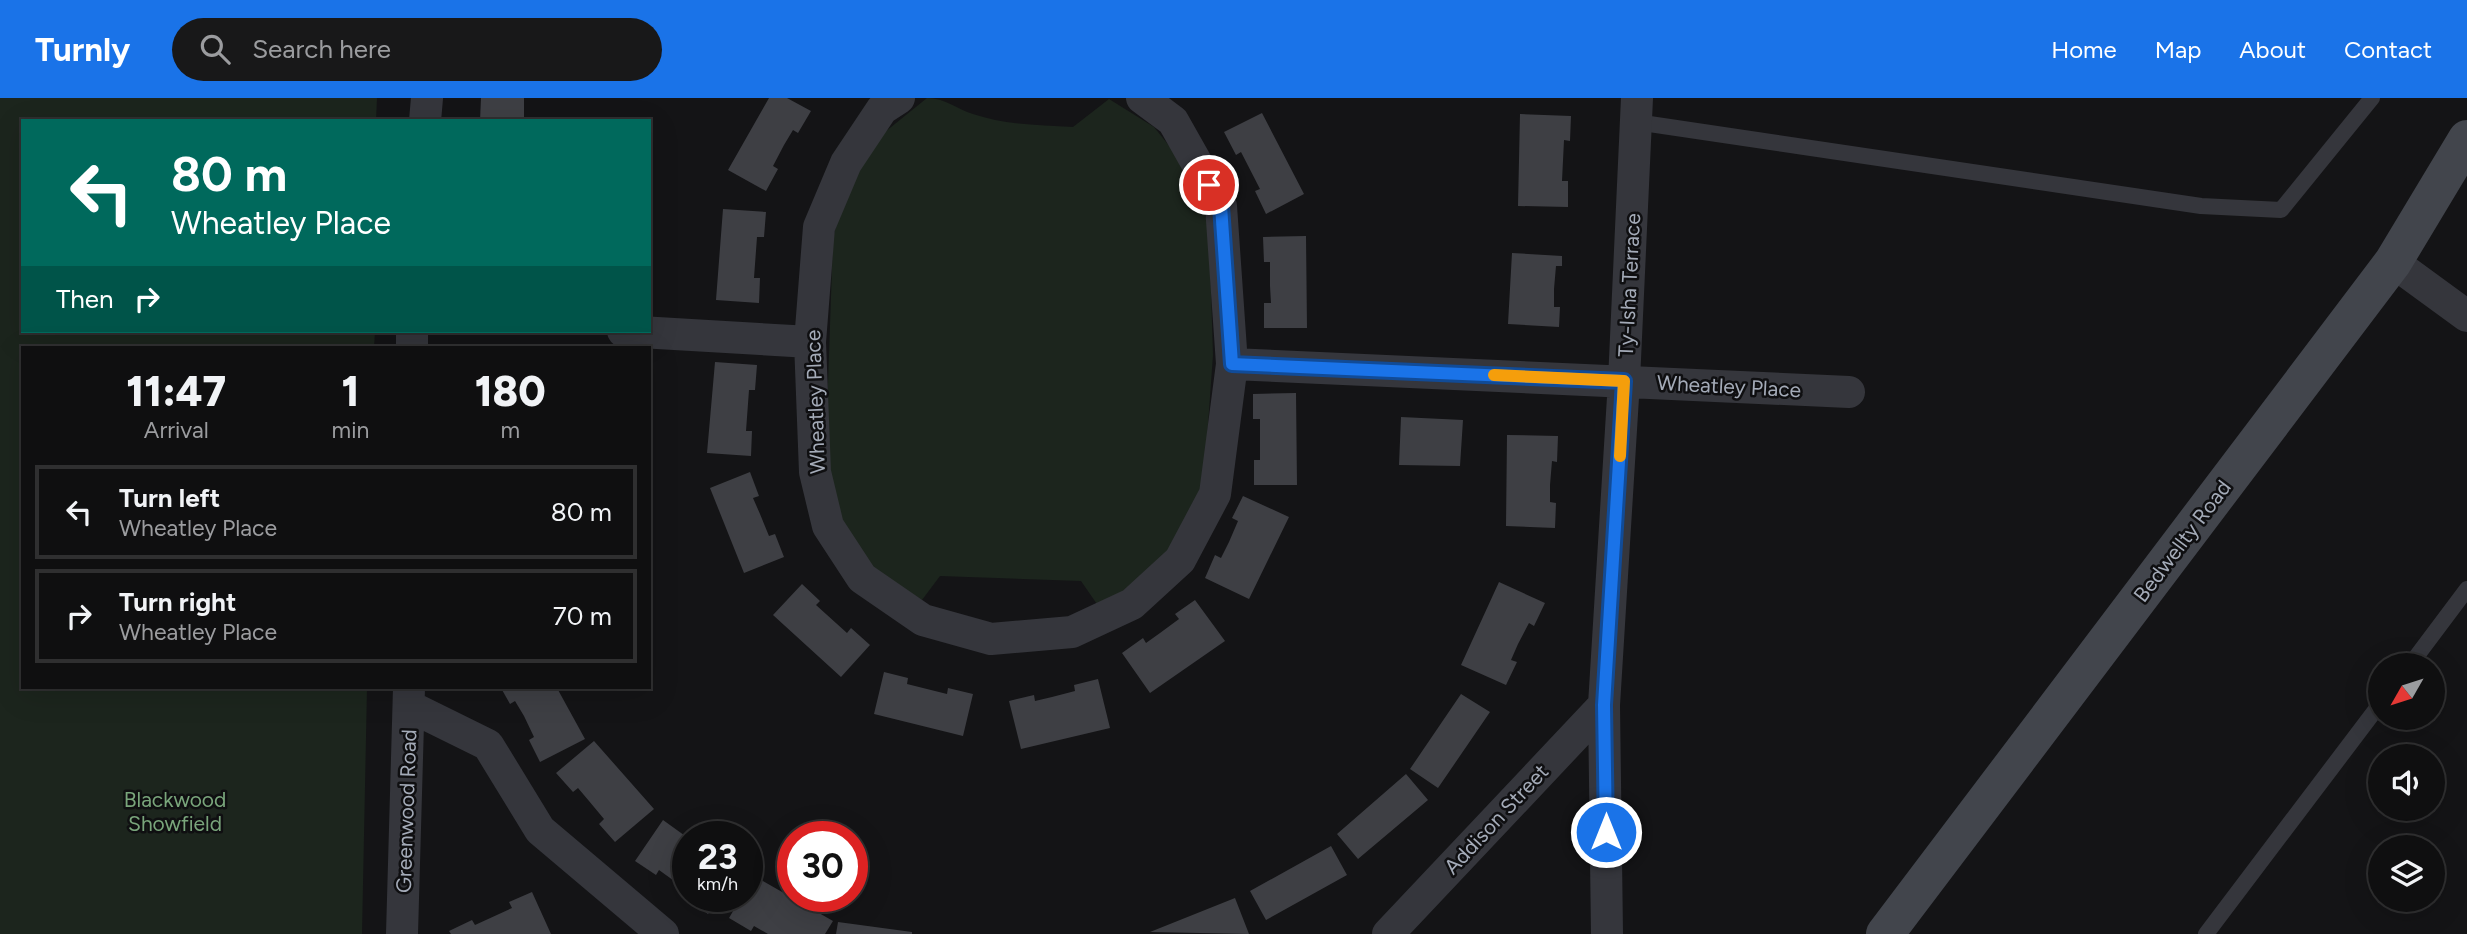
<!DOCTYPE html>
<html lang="en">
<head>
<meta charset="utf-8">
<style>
	body { margin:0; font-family:Figtree,sans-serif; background:#181819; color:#f1f3f6; height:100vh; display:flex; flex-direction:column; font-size:26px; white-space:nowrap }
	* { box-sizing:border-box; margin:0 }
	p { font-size:23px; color:#9b9c9f }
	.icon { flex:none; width:38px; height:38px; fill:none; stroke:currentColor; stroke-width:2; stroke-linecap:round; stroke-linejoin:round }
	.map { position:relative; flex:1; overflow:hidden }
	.sheet { position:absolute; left:21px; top:248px; width:630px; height:343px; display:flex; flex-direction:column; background:#0f0f10; border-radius:0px; box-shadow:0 7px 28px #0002,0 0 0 2px #2f2f30 }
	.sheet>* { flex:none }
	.top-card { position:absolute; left:21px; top:21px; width:630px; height:214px; border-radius:0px; box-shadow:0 7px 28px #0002,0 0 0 2px #2f2f30; background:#00695c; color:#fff; overflow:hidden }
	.needle { width:46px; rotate:231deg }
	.fabs { position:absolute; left:2368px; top:555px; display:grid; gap:14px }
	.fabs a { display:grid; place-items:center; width:77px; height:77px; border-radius:50%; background:#0f0f10; box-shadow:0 7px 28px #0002,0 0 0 2px #2f2f30; font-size:35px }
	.speed { position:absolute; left:672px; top:723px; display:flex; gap:14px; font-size:35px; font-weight:700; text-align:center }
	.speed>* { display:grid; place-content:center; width:91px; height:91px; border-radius:50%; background:#0f0f10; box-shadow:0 7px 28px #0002,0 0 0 2px #2f2f30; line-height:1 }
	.speed small { font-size:18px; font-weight:400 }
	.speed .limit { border:10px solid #d22; background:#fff; color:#111 }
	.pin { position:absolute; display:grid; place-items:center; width:60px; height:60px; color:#fff; margin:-30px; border:4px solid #fff; border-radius:50%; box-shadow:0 2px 7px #0007 }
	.me { position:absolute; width:77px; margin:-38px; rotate:0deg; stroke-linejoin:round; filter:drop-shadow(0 0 5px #0008) }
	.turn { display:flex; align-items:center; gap:24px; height:147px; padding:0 35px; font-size:32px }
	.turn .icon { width:91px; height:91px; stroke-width:2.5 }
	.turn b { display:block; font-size:49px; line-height:60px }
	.then { display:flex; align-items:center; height:66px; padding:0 35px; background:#0003; gap:14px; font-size:26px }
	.eta { display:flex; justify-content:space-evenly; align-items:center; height:119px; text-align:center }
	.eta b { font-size:42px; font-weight:800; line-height:49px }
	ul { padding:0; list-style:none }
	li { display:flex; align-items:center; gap:21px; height:94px; margin:0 14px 10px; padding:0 21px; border:4px solid #2f2f30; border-radius:0px }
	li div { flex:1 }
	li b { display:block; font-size:26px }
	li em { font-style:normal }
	header { display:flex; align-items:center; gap:42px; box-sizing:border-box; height:98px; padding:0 35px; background:#1a73e8; color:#fff }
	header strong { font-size:33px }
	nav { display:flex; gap:38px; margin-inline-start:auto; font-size:24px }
	.search { width:490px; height:63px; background:#181819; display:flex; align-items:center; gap:18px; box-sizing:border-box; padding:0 24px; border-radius:38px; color:#9b9c9f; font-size:26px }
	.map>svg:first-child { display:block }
</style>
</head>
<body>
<header>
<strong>Turnly</strong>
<div class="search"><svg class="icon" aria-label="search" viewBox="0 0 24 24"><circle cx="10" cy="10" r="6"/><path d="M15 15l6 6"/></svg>Search here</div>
<nav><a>Home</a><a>Map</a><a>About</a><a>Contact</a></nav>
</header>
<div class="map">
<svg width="2467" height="836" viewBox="0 0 2467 836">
	<rect width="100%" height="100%" fill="#141416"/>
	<path fill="#1c251d" d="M 0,0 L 377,0 L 376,23 L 23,23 L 23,233 L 375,233 L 374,250 L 23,250 L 23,590 L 367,590 L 362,836 L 0,836 Z
		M 927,0 C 945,0 957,11 973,16 C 1005,27 1040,27 1073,29 L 1109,1 L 1154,29 L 1191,75 L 1209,129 L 1213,257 L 1203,396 L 1181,440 L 1154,472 L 1099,509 L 1081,483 L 940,478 L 922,502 L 873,471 L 836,415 L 826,344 L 833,140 L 845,92 L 880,38 Z"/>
	<path fill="#3e3f44" d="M 481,0 L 524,0 L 524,23 L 480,23 Z
		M 769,0 L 787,0 L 811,13 L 798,35 L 793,32 L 784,47 L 773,68 L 778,71 L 766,93 L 728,72 Z
		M 1262,15 L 1304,96 L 1266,116 L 1255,93 L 1260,91 L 1241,54 L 1236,57 L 1224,34 Z
		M 1520,16 L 1571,18 L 1570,43 L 1564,42 L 1562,83 L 1568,83 L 1568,109 L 1518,108 Z
		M 723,111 L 766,114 L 764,139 L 757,139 L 754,180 L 760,180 L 759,205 L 716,202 Z
		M 1306,138 L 1307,230 L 1264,230 L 1264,205 L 1271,205 L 1270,188 L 1270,164 L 1264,164 L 1263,139 Z
		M 1512,155 L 1562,158 L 1562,168 L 1556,168 L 1554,191 L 1554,209 L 1560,209 L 1559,229 L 1508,226 Z
		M 715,264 L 757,267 L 755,292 L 749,292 L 746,333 L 752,333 L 751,358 L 707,355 Z
		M 1296,295 L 1297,387 L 1254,387 L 1254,362 L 1260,362 L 1260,321 L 1253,321 L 1253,296 Z
		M 1401,319 L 1463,322 L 1460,368 L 1399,367 Z
		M 1507,337 L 1558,338 L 1557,364 L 1552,363 L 1550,387 L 1550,404 L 1556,405 L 1555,430 L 1506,428 Z
		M 750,374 L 759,398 L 753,400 L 760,416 L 769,438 L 775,436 L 784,459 L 744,475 L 710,390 Z
		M 1243,398 L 1289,419 L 1249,501 L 1205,480 L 1215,457 L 1221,460 L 1229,444 L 1238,423 L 1232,420 Z
		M 1499,484 L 1545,505 L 1534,528 L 1529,525 L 1518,546 L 1511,562 L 1517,564 L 1506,587 L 1461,567 Z
		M 802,486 L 820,503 L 816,507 L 847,535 L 851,530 L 870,547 L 841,579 L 773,517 Z
		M 1195,502 L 1225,543 L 1150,595 L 1122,555 L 1143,540 L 1146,545 L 1160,535 L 1179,521 L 1175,516 Z
		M 884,574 L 908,580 L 907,586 L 947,596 L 948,590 L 973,596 L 963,638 L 874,616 Z
		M 1098,581 L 1110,630 L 1021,651 L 1009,603 L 1034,597 L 1035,603 L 1052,599 L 1075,593 L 1074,587 Z
		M 501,590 L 557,590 L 585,641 L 540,664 L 529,642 L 534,639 L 524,618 L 515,603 L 510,606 Z
		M 1461,596 L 1490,614 L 1438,690 L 1410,671 Z
		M 594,643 L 654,711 L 615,744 L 599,726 L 604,721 L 589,703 L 578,690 L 573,694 L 556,675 Z
		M 1406,676 L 1428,702 L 1358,761 L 1337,736 Z
		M 663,722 L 688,740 L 688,793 L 659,772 L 656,777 L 635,763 Z
		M 1331,748 L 1347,777 L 1266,822 L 1250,793 Z
		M 754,778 L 833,823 L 825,836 L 768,836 L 754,828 L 751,833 L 729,820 L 742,798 L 747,798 L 747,789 Z
		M 532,794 L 551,836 L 451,836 L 449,833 L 472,822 L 475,827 L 512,810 L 509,804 Z
		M 691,798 L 721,798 L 708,816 L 688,801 Z
		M 1235,800 L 1249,836 L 1150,834 Z
		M 838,824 L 912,834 L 912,836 L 836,836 Z"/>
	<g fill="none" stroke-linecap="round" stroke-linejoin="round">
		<path stroke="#35363c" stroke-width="16" d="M 1636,24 L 2201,108 L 2281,112 L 2372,0
			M 2410,567 L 2467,491
			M 2206,836 L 2380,606"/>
		<path stroke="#35363c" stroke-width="32" d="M 899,0 L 882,11 L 846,65 L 819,129 L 810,244 L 815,374 L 828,428 L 862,480 L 923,522 L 991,541 L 1072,534 L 1132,506 L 1180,462 L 1215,396 L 1232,266 L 1221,108 L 1173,23 L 1142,0
			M 425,23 L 427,0
			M 2393,164 L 2467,218
			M 623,233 L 810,244
			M 412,250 L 412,233
			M 1232,266 L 1849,294
			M 409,608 L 488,647 L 540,732 L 663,836
			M 402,836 L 409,590
			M 1388,836 L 1604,607
			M 1607,836 L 1604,607 L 1624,283 L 1637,0"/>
		<path stroke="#42454c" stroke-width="38" d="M 1885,836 L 2393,164 L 2467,41"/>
	</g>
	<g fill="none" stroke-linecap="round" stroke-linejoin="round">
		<g stroke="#114b97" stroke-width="18">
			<path id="route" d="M 1209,87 L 1221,108 L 1232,266 L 1624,283 L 1604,607 L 1606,734"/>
		</g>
		<use href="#route" stroke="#1a73e8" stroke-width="12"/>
		<path stroke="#f59e0b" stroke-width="12" d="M 1494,277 L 1624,283 L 1620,358"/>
	</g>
	<g text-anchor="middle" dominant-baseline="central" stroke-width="5" stroke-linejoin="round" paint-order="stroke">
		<g font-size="21" fill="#a4abb8" stroke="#0f0f11">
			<text transform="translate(1629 187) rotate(-87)">Ty-Isha Terrace</text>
			<text transform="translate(1729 288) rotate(3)">Wheatley Place</text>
			<text transform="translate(815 304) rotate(-92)">Wheatley Place</text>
			<text transform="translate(2182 443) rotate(-53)">Bedwellty Road</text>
			<text transform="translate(406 713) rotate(-88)">Greenwood Road</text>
			<text transform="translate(1496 721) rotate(-47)">Addison Street</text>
		</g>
		<g font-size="21" fill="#79a57b" stroke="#0f0f11">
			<text x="175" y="701">Blackwood<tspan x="175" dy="24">Showfield</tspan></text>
		</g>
	</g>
</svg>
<div class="fabs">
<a><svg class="needle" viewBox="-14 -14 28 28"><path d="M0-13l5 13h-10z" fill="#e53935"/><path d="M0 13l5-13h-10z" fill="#9b9c9f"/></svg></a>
<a><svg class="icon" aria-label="sound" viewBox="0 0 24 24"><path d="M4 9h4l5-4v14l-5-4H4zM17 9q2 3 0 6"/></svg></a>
<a><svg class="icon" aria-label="layers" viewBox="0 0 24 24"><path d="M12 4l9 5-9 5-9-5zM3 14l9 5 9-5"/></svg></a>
</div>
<div class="speed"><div>23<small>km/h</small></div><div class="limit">30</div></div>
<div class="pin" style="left:1209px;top:87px;background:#d93025"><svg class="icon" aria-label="arrive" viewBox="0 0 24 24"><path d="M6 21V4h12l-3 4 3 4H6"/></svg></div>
<svg class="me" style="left:1606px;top:734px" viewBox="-20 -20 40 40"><circle r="17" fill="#1a73e8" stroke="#fff" stroke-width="3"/><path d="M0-11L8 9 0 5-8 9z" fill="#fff"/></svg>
<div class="top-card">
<div class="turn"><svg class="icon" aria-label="left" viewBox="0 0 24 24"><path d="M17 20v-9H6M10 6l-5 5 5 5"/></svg><div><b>80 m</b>Wheatley Place</div></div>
<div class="then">Then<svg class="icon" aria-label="right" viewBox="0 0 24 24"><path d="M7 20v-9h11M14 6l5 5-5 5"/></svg></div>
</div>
<section class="sheet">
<div class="eta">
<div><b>11:47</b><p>Arrival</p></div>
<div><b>1</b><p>min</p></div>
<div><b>180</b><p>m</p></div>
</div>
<ul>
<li><svg class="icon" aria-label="left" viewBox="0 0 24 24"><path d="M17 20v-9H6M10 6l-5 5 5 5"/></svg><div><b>Turn left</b><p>Wheatley Place</p></div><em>80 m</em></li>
<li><svg class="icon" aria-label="right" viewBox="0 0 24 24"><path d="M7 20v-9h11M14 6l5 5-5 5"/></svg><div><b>Turn right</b><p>Wheatley Place</p></div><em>70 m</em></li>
</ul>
</section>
</div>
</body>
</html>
